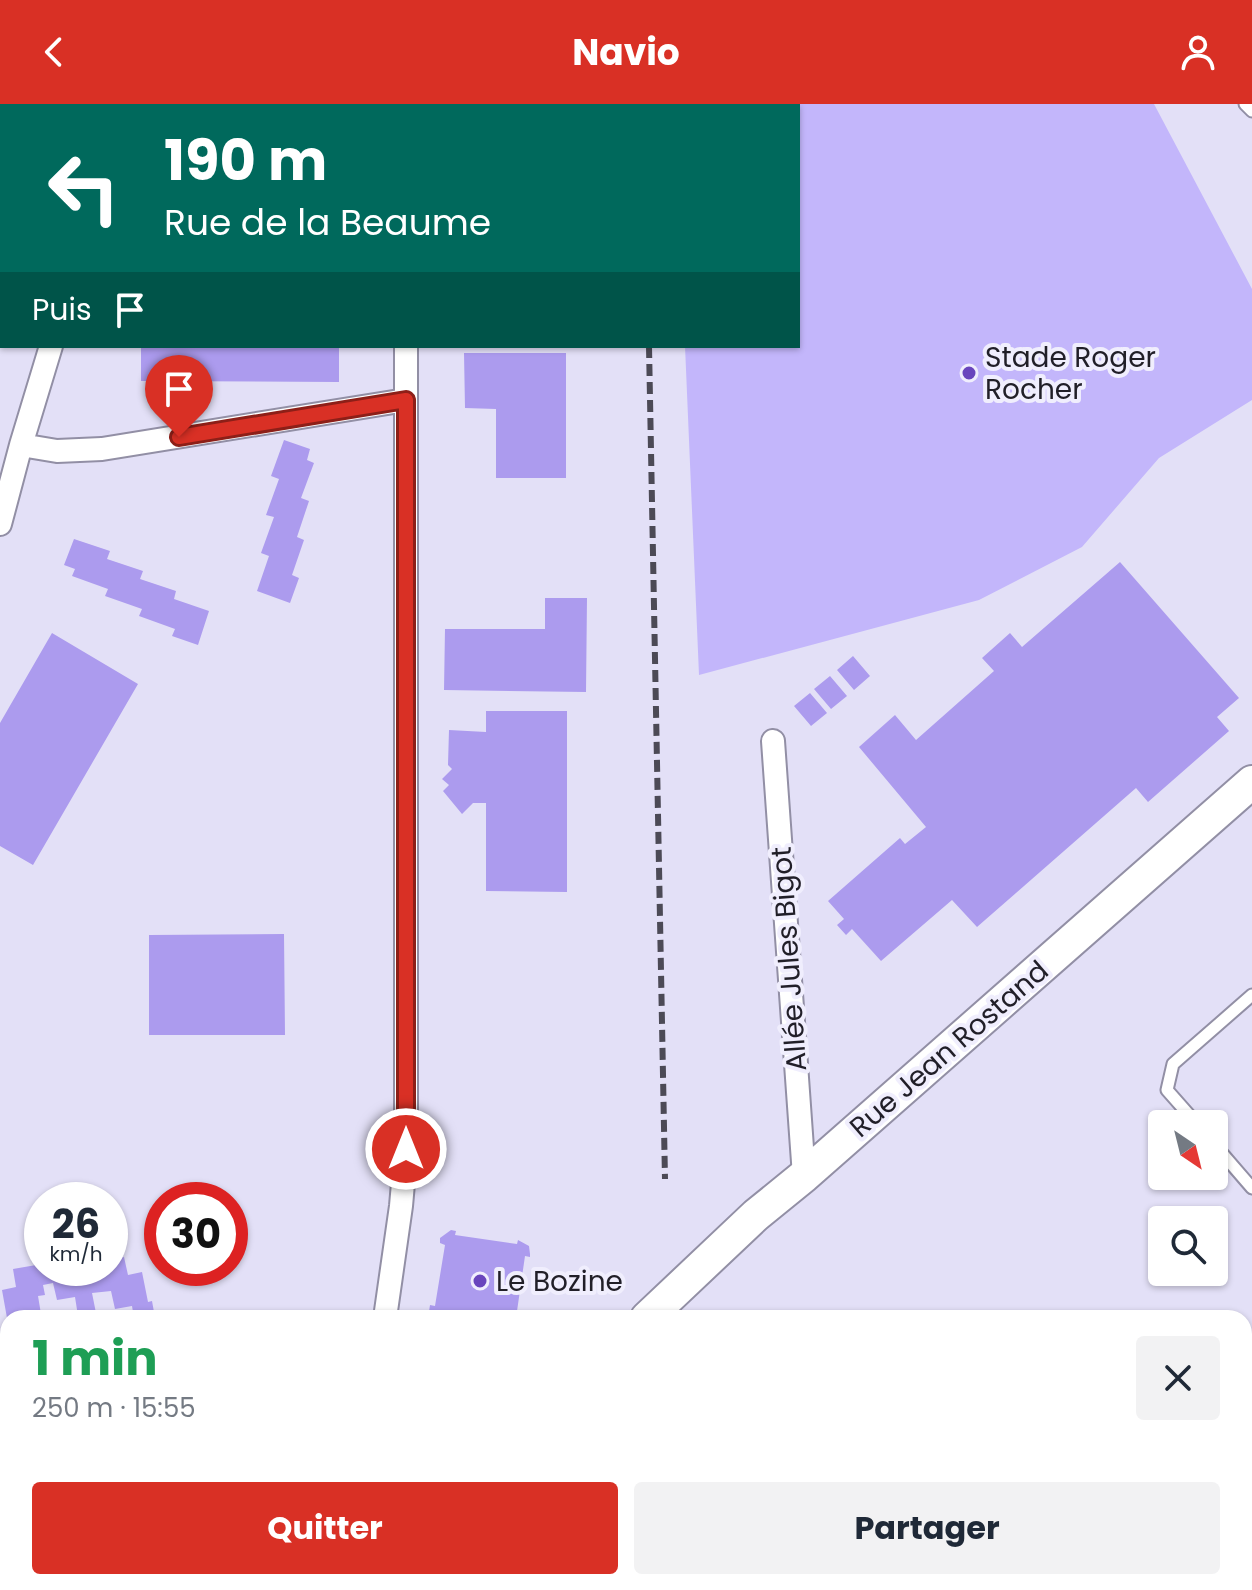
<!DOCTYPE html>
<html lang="fr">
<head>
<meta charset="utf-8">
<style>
	body { margin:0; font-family:Poppins,sans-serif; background:#f2f2f3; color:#1f2937; height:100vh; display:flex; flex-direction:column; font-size:30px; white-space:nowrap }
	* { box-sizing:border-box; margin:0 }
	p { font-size:26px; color:#747a83 }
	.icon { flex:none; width:44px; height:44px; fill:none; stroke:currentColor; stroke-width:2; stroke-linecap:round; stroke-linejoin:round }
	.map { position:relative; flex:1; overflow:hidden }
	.panel { position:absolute; left:0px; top:1206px; width:1252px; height:280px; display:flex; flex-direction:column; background:#fff; border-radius:24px 24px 0 0; box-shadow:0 2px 6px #0004 }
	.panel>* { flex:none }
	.hud { position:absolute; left:0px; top:0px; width:800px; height:244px; box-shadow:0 2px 6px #0004; background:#00695c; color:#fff; overflow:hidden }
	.needle { width:52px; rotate:145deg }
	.buttons { position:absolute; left:1148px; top:1006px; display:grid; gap:16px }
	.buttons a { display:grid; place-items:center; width:80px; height:80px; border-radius:8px; background:#fff; box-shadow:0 2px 6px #0004; font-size:40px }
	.speed { position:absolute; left:24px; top:1078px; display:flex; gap:16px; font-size:40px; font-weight:700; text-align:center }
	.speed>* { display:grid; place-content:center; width:104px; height:104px; border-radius:50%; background:#fff; box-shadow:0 2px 6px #0004; line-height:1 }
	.speed small { font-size:20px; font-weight:400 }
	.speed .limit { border:12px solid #d22; background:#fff; color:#111 }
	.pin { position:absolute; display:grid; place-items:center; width:68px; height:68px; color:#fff; margin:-82px -34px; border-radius:50% 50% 50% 0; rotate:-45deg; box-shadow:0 0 8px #0007 }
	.pin .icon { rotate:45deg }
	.me { position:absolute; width:88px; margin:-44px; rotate:0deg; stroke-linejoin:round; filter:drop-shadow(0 0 6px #0008) }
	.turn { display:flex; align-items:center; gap:28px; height:168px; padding:0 32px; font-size:36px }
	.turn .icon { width:104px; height:104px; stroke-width:2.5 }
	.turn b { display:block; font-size:56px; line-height:68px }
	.then { display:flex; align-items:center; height:76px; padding:0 32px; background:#0003; gap:16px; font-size:30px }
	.round { display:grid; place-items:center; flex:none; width:84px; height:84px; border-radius:8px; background:#f2f2f3 }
	.headline { display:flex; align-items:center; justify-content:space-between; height:136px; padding:0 32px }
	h1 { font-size:48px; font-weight:700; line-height:60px; color:#1e9e55 }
	.cta { display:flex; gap:16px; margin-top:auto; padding:16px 32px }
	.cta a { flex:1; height:92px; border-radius:8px; background:#d93025; color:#fff; font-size:32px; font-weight:700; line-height:92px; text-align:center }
	.cta a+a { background:#f2f2f3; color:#1f2937 }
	header { display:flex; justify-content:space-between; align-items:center; height:104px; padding:0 32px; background:#d93025; color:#fff; font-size:36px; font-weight:700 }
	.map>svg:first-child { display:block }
</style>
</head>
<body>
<header><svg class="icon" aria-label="back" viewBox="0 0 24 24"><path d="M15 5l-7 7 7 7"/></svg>Navio<svg class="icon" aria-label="person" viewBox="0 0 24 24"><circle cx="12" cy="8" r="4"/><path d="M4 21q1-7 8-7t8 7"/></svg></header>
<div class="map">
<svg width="1252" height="1486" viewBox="0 0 1252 1486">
	<rect width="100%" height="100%" fill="#e3e0f7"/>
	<path fill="#c3b6fb" d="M 675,0 L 1154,0 L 1252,185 L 1252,296 L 1159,354 L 1082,443 L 979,496 L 699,571 L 685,242 L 798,242 L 798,2 Z"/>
	<path fill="#ac9bee" d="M 141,242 L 339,242 L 339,278 L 141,277 Z
		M 464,249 L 566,249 L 566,374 L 496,374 L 496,305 L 465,304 Z
		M 284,336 L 310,345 L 307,356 L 314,359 L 301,394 L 309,397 L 297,433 L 304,436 L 292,471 L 299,474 L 290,499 L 257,487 L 269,452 L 261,449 L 274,413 L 266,411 L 279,375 L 271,372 Z
		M 74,435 L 110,447 L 107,455 L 143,467 L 140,475 L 176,487 L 174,495 L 209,507 L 198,541 L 172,532 L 175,525 L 139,512 L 142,505 L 105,492 L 108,485 L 72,472 L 75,465 L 64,461 Z
		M 1120,458 L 1239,594 L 1217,613 L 1229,627 L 1148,698 L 1136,684 L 977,823 L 952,796 L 881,857 L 852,825 L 846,831 L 837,821 L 844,815 L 828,797 L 900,734 L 905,740 L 926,723 L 859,643 L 895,611 L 916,636 L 994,567 L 982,554 L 1010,529 L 1022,543 Z
		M 545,494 L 587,494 L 586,588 L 444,586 L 445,525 L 545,525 Z
		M 52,529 L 138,580 L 33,761 L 0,742 L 0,619 Z
		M 853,552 L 870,572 L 854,586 L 837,566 Z
		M 830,572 L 847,592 L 831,605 L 814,585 Z
		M 810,589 L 827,609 L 811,622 L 794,602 Z
		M 486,607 L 567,607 L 567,788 L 486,787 L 486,699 L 473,699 L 462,710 L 443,687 L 449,681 L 442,675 L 452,665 L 448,661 L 449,626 L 486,628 Z
		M 284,830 L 285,931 L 149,931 L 149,831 Z
		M 451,1126 L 456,1127 L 455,1131 L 517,1140 L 518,1136 L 529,1142 L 530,1150 L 530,1153 L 525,1152 L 516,1214 L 428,1214 L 430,1201 L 435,1202 L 445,1141 L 440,1139 L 440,1134 Z
		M 124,1153 L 128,1171 L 142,1168 L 148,1198 L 152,1197 L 154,1208 L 161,1207 L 162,1214 L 134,1214 L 132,1202 L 115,1205 L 111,1187 L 92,1189 L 96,1209 L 78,1212 L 75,1193 L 57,1196 L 53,1179 L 43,1181 L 45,1191 L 38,1192 L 41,1210 L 7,1214 L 2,1186 L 16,1183 L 13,1165 L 42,1160 L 42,1164 L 110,1164 L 110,1156 Z
		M 1244,1231 L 1252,1240 L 1252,1486 L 935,1486 L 944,1478 L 1244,1478 Z
		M 8,1434 L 8,1478 L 75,1478 L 78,1482 L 73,1486 L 0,1486 L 0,1442 Z
		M 198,1478 L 342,1478 L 341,1486 L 197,1486 Z"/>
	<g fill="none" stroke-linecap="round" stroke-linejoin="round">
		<g stroke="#928fa5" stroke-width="15">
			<path id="lane" d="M 1245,0 L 1252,7
				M 1197,1020 L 1167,986 L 1173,960 L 1252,891
				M 1214,1040 L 1252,1084"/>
		</g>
		<g stroke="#928fa5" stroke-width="26">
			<path id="street" d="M 126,2 L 126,0
				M 406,2 L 406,0
				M 21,341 L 57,347 L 102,345 L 406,296
				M 0,420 L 21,341 L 51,242
				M 773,637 L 804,1072
				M 385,1214 L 401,1102 L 406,1045 L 406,242
				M 0,1348 L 8,1345"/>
		</g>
		<g stroke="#928fa5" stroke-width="36">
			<path id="secondary" d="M 647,1214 L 756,1111 L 804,1072 L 1252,678
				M 476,1486 L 478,1478"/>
		</g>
		<use href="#lane" stroke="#fff" stroke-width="11"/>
		<use href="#street" stroke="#fff" stroke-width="22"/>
		<use href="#secondary" stroke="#fff" stroke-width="32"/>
		<path stroke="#4c4a56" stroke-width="6" stroke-dasharray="12 6" stroke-linecap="butt" d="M 644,0 L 644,2
			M 649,242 L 665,1075
			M 688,1478 L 688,1486"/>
	</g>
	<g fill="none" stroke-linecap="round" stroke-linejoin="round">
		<g stroke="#8d1f18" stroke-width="20">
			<path id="route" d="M 179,333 L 406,296 L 406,1045"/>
		</g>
		<use href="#route" stroke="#d93025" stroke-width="14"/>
	</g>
	<g fill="#6945bd" stroke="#f0eefd" stroke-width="3">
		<circle cx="969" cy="269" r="8"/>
		<circle cx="480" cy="1177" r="8"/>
	</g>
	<g text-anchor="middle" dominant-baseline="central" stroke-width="8" stroke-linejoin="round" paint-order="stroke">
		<g font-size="28" fill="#211f28" stroke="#f0eefd" text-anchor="start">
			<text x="985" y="253">Stade Roger<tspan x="985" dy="32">Rocher</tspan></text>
			<text x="496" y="1177">Le Bozine</text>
		</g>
		<g font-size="28" fill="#211f28" stroke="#f0eefd">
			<text transform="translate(789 855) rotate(-94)">Allée Jules Bigot</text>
			<text transform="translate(949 945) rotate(-41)">Rue Jean Rostand</text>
		</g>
	</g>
</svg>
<div class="buttons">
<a><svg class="needle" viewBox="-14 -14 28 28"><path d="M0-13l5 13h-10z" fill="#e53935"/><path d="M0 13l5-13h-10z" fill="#747a83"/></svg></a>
<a><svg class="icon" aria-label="search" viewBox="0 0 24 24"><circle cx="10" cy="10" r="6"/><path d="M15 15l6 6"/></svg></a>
</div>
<div class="speed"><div>26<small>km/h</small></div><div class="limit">30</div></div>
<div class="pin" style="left:179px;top:333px;background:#d93025"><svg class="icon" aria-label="arrive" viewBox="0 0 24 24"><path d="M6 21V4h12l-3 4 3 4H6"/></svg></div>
<svg class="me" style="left:406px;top:1045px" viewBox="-20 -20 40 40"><circle r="17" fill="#d93025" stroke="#fff" stroke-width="3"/><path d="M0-11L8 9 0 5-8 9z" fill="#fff"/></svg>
<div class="hud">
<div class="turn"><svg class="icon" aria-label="left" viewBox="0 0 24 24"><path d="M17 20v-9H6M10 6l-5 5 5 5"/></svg><div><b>190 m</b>Rue de la Beaume</div></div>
<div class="then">Puis<svg class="icon" aria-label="arrive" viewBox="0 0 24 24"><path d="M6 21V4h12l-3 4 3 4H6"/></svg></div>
</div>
<section class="panel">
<div class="headline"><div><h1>1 min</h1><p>250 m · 15:55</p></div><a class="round"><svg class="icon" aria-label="close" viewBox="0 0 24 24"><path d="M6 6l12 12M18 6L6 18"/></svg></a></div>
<div class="cta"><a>Quitter</a><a>Partager</a></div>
</section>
</div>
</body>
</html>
